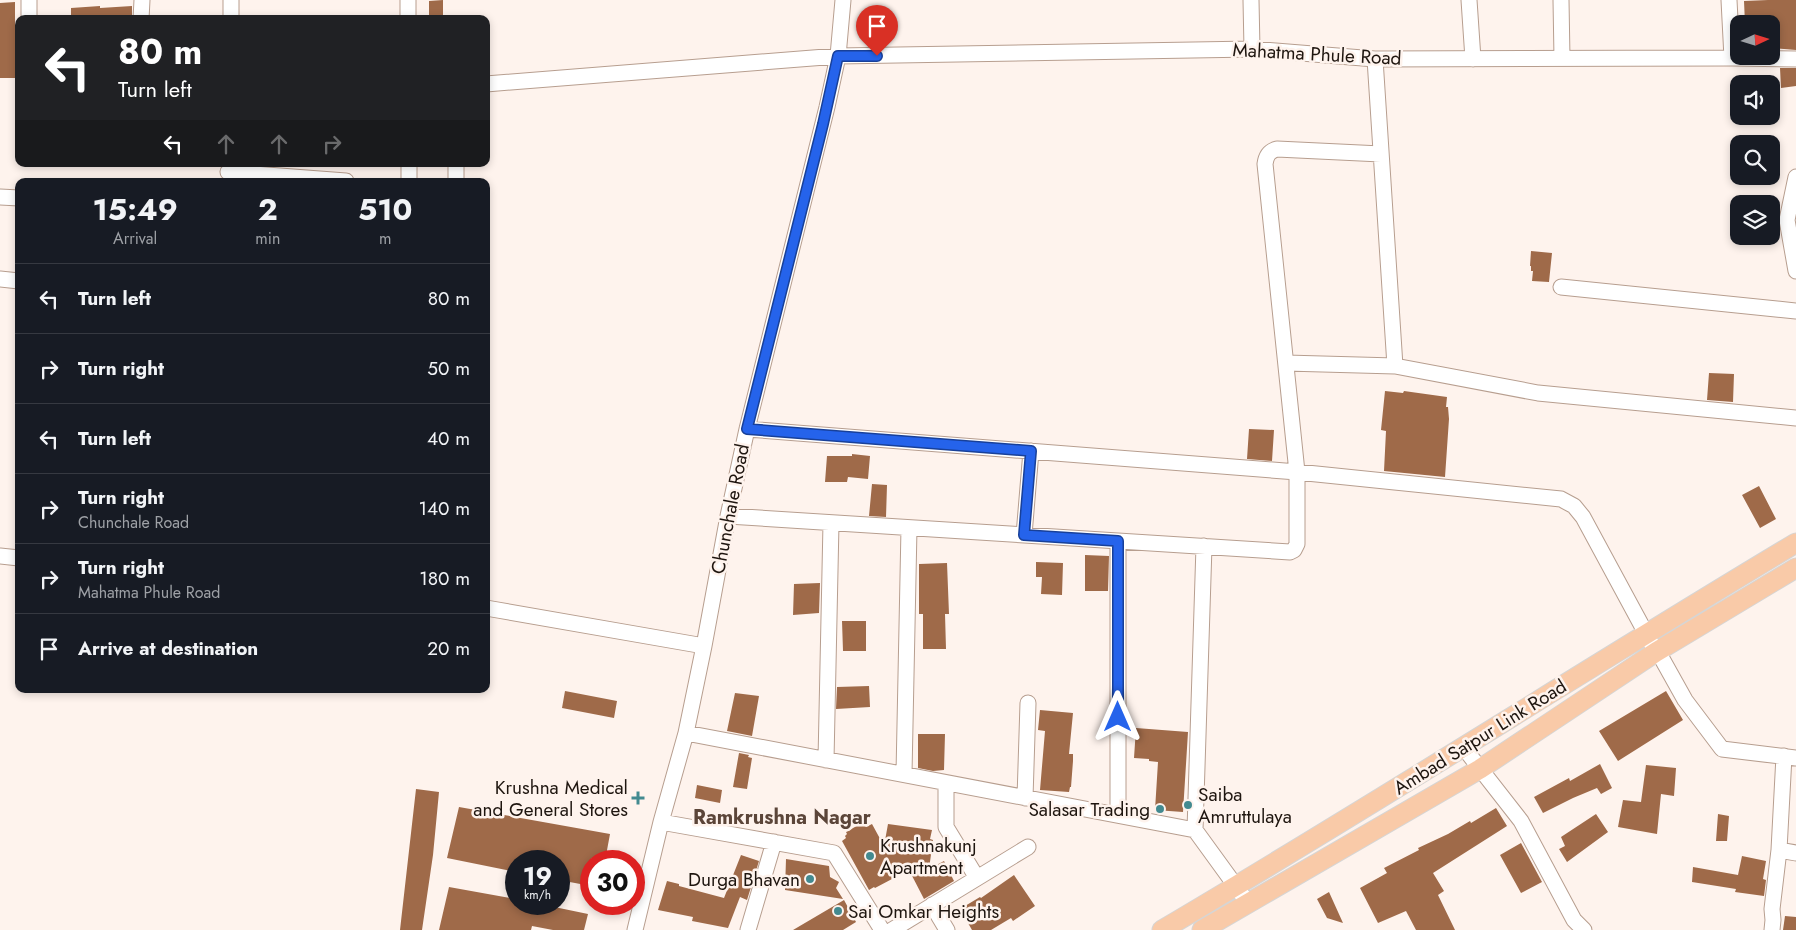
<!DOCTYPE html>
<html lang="en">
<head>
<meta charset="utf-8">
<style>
	body { margin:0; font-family:Jost,sans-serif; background:#20242c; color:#f1f3f6; height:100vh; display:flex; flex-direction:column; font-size:19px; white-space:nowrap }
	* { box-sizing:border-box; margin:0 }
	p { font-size:16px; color:#9ea1a6 }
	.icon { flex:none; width:28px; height:28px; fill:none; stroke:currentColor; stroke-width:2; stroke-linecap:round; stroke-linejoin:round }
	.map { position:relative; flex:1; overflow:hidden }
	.side { position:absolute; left:15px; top:178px; width:475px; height:515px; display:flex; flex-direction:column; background:#171b24; border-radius:10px; box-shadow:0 2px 8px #0003 }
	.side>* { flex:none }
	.banner { position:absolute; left:15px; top:15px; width:475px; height:152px; border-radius:10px; box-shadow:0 2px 8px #0003; background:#202124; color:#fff; overflow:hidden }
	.needle { width:32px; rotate:86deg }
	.tools { position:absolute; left:1730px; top:15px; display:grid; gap:10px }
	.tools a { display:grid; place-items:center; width:50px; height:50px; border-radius:10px; background:#171b24; box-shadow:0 2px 8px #0003; font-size:25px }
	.speed { position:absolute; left:505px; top:850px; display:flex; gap:10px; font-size:25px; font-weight:700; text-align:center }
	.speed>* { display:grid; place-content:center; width:65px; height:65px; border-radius:50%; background:#171b24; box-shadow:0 2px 8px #0003; line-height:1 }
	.speed small { font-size:12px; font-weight:400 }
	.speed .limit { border:8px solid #d22; background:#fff; color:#111 }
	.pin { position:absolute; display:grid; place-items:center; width:42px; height:42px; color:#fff; margin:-51px -21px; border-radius:50% 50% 50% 0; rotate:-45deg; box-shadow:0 0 5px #0007 }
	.pin .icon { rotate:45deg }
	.me { position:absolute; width:55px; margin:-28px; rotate:0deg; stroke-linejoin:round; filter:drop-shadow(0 0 4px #0008) }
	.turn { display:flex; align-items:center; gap:18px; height:105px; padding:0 20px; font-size:22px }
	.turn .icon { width:65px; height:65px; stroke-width:2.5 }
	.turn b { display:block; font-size:35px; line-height:42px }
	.lanes { display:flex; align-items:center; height:48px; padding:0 20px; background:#0003; justify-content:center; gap:25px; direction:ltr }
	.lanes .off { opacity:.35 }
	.eta { display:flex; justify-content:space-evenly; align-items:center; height:85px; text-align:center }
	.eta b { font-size:30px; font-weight:700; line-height:35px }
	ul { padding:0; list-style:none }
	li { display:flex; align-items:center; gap:15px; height:70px; padding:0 20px; border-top:1px solid #363941 }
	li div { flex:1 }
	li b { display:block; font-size:19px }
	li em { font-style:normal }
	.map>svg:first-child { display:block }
</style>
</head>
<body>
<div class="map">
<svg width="1796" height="930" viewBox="0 0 1796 930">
	<rect width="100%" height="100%" fill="#fef3ed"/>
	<path fill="#9f6a49" d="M 443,0 L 443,19 L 429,19 L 429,1 Z
		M 1768,0 L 1796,0 L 1796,50 L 1771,48 L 1771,24 L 1745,24 L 1744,1 Z
		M 15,2 L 15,78 L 0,78 L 0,3 Z
		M 100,6 L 100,8 L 132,6 L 132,19 L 71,19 L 71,8 Z
		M 1780,68 L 1796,68 L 1796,86 L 1781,88 Z
		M 1531,251 L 1552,253 L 1549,282 L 1532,281 L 1533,271 L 1531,271 L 1531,266 L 1530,266 Z
		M 1709,373 L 1734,374 L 1733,402 L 1707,400 Z
		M 1385,391 L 1403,393 L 1404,391 L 1447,397 L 1446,407 L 1448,407 L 1449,419 L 1445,477 L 1384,471 L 1386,431 L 1381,430 Z
		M 1249,429 L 1274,430 L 1272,461 L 1247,459 Z
		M 852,454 L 870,456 L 868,479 L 848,477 L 847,482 L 825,482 L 827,456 L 852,456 Z
		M 872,484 L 887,485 L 886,517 L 869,516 Z
		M 1759,486 L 1776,519 L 1760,528 L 1742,495 Z
		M 1085,555 L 1109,556 L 1108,591 L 1085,591 Z
		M 1036,562 L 1063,563 L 1062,595 L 1041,594 L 1042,577 L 1036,577 Z
		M 947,563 L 949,614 L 945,614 L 946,649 L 923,649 L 923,614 L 919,614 L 919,564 Z
		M 820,583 L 819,613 L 793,615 L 794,584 Z
		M 842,621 L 866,621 L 866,651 L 843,651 Z
		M 869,686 L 870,707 L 836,709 L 837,687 Z
		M 565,691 L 617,701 L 614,718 L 562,708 Z
		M 1666,691 L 1683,720 L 1618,761 L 1599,731 Z
		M 735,693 L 759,696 L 752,736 L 727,731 Z
		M 1040,710 L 1073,713 L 1069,754 L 1073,754 L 1073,761 L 1071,787 L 1070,787 L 1069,792 L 1040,790 L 1045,731 L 1038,730 Z
		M 1136,728 L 1188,732 L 1183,812 L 1155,810 L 1158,762 L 1149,761 L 1149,759 L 1134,758 Z
		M 918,734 L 945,734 L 944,770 L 933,771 L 918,768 Z
		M 739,753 L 749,755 L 748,757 L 752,758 L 747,789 L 733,787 Z
		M 1600,764 L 1612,788 L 1601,794 L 1597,788 L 1573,798 L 1543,813 L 1534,797 L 1569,778 L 1570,781 Z
		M 1646,765 L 1676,768 L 1674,796 L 1661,794 L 1657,834 L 1618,827 L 1623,800 L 1641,802 Z
		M 697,785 L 722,790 L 720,803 L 695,798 Z
		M 416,789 L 439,792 L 433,855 L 422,930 L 400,930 Z
		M 459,807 L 610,834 L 605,861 L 591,858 L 591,886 L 559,880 L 559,861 L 516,861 L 516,872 L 447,858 Z
		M 1496,808 L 1507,826 L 1433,873 L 1444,891 L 1438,895 L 1455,930 L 1416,930 L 1406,911 L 1378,923 L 1360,888 L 1387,873 L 1384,868 L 1419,850 L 1418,848 L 1448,834 L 1470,821 L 1471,823 Z
		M 1596,814 L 1608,832 L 1567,862 L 1559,849 L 1565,846 L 1561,837 Z
		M 1718,814 L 1729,816 L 1727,841 L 1716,841 Z
		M 862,823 L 866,827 L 872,824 L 884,846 L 888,824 L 932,830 L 930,839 L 933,840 L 929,869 L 944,861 L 954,881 L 924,899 L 909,870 L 875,888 L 874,887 L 869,890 L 842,841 L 846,838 L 845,836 L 847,834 L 846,832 Z
		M 1521,843 L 1542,882 L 1521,893 L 1500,855 Z
		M 741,855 L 759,861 L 747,900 L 740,897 L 728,928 L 692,921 L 693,917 L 658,910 L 667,881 L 679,884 L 679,886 L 724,898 Z
		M 1742,856 L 1766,861 L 1763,879 L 1766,880 L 1764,896 L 1735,892 L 1736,889 L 1692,882 L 1693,867 L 1738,875 Z
		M 786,859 L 829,866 L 830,877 L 839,882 L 836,888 L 843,899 L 785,890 Z
		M 1014,875 L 1035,906 L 1013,921 L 1011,918 L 991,930 L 972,930 L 960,909 L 980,897 L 981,898 Z
		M 449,887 L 516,899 L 516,904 L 540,904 L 588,914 L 584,930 L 553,930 L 532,926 L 531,930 L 439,930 Z
		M 1329,892 L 1343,923 L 1327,918 L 1317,899 Z
		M 844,900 L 856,922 L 843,930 L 793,930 Z
		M 1785,916 L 1796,917 L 1796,930 L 1783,930 Z"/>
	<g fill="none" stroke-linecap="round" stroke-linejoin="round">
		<g stroke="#b79e8f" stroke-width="17">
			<path id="minor" d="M 231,0 L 231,19
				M 408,0 L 408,19
				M 1251,0 L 1252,49
				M 1469,0 L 1473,59
				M 1561,0 L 1562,58
				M 1729,0 L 1732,58
				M 29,19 L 29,0
				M 141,19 L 142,0
				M 1375,59 L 1395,366
				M 486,84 L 838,56 L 1252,49 L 1375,59 L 1732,58 L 1796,59
				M 456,164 L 456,181
				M 228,172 L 346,181
				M 1796,177 L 1787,220 L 1796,271
				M 409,181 L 409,164
				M 0,197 L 19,198
				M 0,279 L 19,281
				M 1561,287 L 1796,311
				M 1286,363 L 1395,366 L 1538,393 L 1796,418
				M 747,429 L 1297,472 L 1561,499 L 1574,506 L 1583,517 L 1656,652 L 1661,657 L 1685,700 L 1722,749 L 1796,758
				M 728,516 L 1290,552 L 1294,550 L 1297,544 L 1297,472 L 1265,164 C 1266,156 1269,151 1277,149 L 1381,154
				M 1024,535 L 1031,451
				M 0,556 L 19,558
				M 486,608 L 704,646
				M 686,733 L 1195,830 L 1248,903
				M 1464,748 L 1521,821 L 1574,920 L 1584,930
				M 826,760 L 831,523
				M 904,774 L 909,528
				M 946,783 L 946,827 L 977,878
				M 1025,798 L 1028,703
				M 1118,815 L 1118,541
				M 661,822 L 834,853 L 882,930
				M 1195,830 L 1204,546
				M 1779,850 L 1796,853
				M 932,905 L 947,930
				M 635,930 L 661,822 L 686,733 L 704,646 L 728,516 L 747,429 L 827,107 L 838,56 L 843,0
				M 748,930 L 774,842
				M 892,930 L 1028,847
				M 1772,930 L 1773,920 L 1772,909 L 1779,850 L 1784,756"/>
		</g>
		<g stroke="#d6d5d4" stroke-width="21">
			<path id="major" d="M 1162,930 C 1376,804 1584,670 1796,543
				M 1202,930 L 1480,769 L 1656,652 L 1796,568"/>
		</g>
		<use href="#minor" stroke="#fff" stroke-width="15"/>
		<use href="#major" stroke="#f9caa8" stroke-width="19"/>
	</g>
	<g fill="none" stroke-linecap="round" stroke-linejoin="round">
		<g stroke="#184099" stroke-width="12">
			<path id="route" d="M 877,56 L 838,56 L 823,124 L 747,429 L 1031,451 L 1024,535 L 1118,541 L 1118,717"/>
		</g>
		<use href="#route" stroke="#2563eb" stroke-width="9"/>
	</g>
	<g fill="#438a90" stroke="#fef3ed" stroke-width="2">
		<path d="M635.5 790.5h5v5h5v5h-5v5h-5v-5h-5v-5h5z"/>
		<circle cx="1188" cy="805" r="5"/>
		<circle cx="1160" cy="809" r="5"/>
		<circle cx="870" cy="856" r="5"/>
		<circle cx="810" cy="879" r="5"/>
		<circle cx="838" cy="911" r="5"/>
	</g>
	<g text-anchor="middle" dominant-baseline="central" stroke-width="5" stroke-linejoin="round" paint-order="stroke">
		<g font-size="19" fill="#1e150f" stroke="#fef3ed">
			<text transform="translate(1317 54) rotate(3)">Mahatma Phule Road</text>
			<text transform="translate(730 509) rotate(-79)">Chunchale Road</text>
			<text transform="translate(1480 737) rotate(-32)">Ambad Satpur Link Road</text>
		</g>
		<g font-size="19" fill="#1e150f" stroke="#fef3ed" text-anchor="end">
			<text x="628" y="787">Krushna Medical<tspan x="628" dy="22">and General Stores</tspan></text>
			<text x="1198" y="794" text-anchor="start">Saiba<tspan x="1198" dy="22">Amruttulaya</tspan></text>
			<text x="1150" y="809">Salasar Trading</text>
			<text x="880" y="845" text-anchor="start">Krushnakunj<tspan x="880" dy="22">Apartment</tspan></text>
			<text x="800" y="879">Durga Bhavan</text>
			<text x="848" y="911" text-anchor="start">Sai Omkar Heights</text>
		</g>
		<g font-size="20" font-weight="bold" fill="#5b4539" stroke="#fef3ed">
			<text x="782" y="817">Ramkrushna Nagar</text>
		</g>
	</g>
</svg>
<div class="tools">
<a><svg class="needle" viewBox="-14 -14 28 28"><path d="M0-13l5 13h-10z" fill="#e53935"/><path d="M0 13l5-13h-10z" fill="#9ea1a6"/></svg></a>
<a><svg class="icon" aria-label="sound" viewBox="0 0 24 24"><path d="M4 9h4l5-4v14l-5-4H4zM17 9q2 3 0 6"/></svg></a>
<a><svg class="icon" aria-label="search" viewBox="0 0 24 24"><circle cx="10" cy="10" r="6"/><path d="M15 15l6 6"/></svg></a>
<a><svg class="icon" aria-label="layers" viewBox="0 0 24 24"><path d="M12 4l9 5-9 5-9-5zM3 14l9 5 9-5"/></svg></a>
</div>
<div class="speed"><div>19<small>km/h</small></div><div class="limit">30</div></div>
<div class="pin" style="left:877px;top:56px;background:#d93025"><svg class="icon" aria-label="arrive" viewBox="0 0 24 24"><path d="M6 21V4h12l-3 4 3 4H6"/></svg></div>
<svg class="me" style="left:1118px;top:717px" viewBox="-20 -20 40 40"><path d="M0-17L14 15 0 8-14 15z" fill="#2563eb" stroke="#fff" stroke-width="4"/></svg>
<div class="banner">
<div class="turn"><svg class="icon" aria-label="left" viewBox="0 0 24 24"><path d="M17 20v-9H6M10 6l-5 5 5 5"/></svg><div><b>80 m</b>Turn left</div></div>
<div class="lanes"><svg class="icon" aria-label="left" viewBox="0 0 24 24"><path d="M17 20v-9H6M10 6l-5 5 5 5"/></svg><svg class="icon off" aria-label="ahead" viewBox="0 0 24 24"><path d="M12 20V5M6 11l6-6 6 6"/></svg><svg class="icon off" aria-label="ahead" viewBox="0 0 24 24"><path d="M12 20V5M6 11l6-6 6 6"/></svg><svg class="icon off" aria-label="right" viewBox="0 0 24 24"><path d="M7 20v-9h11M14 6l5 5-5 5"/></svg></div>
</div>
<section class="side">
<div class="eta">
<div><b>15:49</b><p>Arrival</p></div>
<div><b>2</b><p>min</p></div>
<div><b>510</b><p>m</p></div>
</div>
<ul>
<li><svg class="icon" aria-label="left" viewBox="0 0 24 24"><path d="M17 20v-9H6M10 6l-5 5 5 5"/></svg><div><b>Turn left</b></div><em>80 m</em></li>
<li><svg class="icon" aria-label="right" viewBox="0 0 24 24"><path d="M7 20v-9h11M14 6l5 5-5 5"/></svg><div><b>Turn right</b></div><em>50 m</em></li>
<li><svg class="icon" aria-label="left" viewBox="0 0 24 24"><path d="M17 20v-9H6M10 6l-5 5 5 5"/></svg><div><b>Turn left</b></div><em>40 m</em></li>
<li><svg class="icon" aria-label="right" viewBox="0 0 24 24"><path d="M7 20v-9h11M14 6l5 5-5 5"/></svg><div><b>Turn right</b><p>Chunchale Road</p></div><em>140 m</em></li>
<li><svg class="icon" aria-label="right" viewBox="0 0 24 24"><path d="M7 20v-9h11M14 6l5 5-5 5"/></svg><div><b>Turn right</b><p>Mahatma Phule Road</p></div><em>180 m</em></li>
<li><svg class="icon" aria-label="arrive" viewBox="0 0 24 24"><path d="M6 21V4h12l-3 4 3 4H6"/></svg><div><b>Arrive at destination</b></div><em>20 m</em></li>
</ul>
</section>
</div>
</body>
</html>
